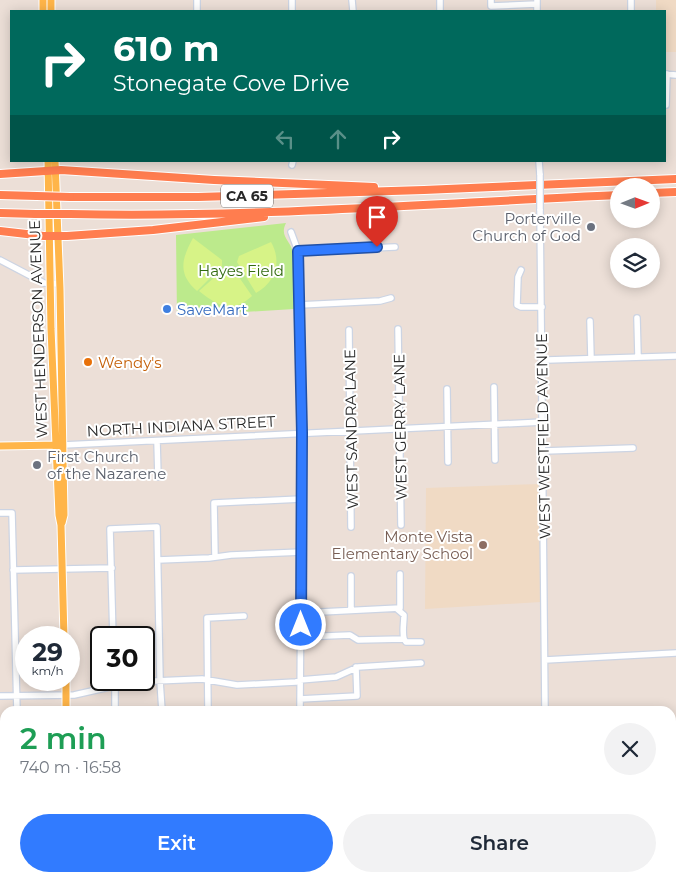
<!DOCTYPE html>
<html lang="en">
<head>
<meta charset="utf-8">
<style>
	body { margin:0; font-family:Montserrat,sans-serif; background:#f2f2f3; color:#1f2937; height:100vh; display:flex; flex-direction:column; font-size:19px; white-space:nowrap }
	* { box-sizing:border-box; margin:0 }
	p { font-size:16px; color:#747a83 }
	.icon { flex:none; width:28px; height:28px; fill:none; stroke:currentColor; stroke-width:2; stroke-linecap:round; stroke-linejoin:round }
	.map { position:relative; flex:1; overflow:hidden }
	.side { position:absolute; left:0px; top:706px; width:676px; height:176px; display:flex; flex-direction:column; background:#fff; border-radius:15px 15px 0 0; box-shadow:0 2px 12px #0003 }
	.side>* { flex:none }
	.top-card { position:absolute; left:10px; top:10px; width:656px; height:152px; border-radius:0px; box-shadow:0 2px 12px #0003; background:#00695c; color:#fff; overflow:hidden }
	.needle { width:32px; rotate:89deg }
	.controls { position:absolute; left:610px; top:178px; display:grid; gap:10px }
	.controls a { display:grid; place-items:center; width:50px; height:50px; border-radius:50%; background:#fff; box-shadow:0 2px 12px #0003; font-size:25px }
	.speed { position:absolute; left:15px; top:626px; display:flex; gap:10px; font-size:25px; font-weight:700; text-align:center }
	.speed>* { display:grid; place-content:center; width:65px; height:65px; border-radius:50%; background:#fff; box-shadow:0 2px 12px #0003; line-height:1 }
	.speed small { font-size:12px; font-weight:400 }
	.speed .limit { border:2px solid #111; border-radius:8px; background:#fff; color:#111 }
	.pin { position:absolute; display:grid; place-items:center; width:42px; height:42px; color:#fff; margin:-51px -21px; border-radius:50% 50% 50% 0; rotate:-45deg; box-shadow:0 0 5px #0007 }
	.pin .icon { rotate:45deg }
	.me { position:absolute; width:55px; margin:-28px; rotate:0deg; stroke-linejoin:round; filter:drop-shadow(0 0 4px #0008) }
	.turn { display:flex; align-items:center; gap:18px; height:105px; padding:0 20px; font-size:22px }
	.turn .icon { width:65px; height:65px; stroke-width:2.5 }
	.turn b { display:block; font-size:35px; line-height:42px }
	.lanes { display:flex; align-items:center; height:48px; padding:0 20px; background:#0003; justify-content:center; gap:25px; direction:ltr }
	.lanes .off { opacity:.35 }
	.round { display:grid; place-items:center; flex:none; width:52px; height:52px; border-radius:26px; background:#f2f2f3 }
	.head { display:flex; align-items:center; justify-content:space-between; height:85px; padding:0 20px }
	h1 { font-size:30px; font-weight:600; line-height:38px; color:#1e9e55 }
	.cta { display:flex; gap:10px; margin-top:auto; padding:10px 20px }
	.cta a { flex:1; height:58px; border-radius:30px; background:#317bff; color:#fff; font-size:20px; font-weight:600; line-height:58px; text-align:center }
	.cta a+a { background:#f2f2f3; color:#1f2937 }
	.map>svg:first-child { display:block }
</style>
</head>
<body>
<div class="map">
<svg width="676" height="882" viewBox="0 0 676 882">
	<rect width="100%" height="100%" fill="#ecdfd7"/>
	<path fill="#f0dac4" d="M 656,0 L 676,0 L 676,52 L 665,52 L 665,11 L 656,11 Z
		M 539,484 L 541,602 L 425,609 L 426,488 Z"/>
	<path fill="#bcea8c" d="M 286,223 C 279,237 291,240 293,253 L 294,309 L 177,316 L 176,235 Z"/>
	<path fill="#d7f387" d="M 193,238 L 222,260 L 222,266 L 197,291 C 177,274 182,258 193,238 Z
		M 271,242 C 282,261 276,282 256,293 L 237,262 L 239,256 Z
		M 226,267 L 232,267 L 252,296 C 232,314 218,306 199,291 Z"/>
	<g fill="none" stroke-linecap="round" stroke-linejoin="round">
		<path stroke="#5decfb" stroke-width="1" d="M 671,740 L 676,734
			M 509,882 L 516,878"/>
		<g stroke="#ccd4e3" stroke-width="8">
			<path id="minor" d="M 197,0 L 197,11
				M 292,0 L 292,11
				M 352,0 L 353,11
				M 440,0 L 440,11
				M 491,0 L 491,6 L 537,4
				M 537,0 L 537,11
				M 631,0 L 631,11
				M 665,74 L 676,75
				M 666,105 L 667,74
				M 539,161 L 540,175
				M 292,165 L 293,161
				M 540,209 L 545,711
				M 291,232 L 298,251 L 302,433 L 300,711
				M 298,251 L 395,247
				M 0,260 L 44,283 L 60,284
				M 521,270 L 518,277 L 517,305 L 521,307 L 542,307
				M 299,305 L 380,301 L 391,298
				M 637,318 L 638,356
				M 590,321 L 591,358
				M 398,329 L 401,525
				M 349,330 L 351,527
				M 542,359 L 547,360 L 676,356
				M 494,387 L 495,460
				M 447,389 L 448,462
				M 157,441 L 158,477
				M 63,445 L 543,422
				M 544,451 L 633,448
				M 0,513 L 12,513 L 17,711
				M 215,557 L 214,503 L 301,499
				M 158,560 L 209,558 L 231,555 L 302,552
				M 13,570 L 112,568
				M 351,576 L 351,610
				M 397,609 L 404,615 C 404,624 402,631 404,639
				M 301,613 L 400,608 L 400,574
				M 301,637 L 350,635 L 358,640 L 404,639 L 406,642 L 421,642
				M 113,638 L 110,529 L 157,527 L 160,681 L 162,711
				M 545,660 L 676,653
				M 115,680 L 115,711
				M 0,696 L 74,695 L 132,682 L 202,679 L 237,685 L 296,682 L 300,680 L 336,677 L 358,667 L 421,663
				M 300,699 L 357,696 L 356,667
				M 208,711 L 207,618 L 244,616
				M 0,807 L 5,807
				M 0,868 L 5,870
				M 301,878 L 301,882
				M 480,882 L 486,878
				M 545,882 L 545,878"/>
		</g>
		<g stroke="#fff" stroke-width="9">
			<path id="major" d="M 43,0 L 43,11
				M 51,0 L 51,11
				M 48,161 L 51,329 L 59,515 L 61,525 L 64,638
				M 55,161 L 60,289 L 64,515 L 62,523
				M 0,446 L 60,445
				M 66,680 L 66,711
				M 671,808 L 676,804
				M 71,878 L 71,882
				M 580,882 L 586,878"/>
		</g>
		<g stroke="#fff" stroke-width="10">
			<path id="highway" d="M 0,174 L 61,170 L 214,180 L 374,187
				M 651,193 L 676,192
				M 0,195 L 37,196
				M 70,197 L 198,197 L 424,190 L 676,179
				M 0,213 L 36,214
				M 70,214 C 253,218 436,203 619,195
				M 0,231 L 44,236 L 67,236 L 153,230 L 264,217"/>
		</g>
		<use href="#minor" stroke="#fff" stroke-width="5.5"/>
		<use href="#major" stroke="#ffb549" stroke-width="7"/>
		<use href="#highway" stroke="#ff7d4f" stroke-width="8"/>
		<g stroke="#ccd4e3" stroke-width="8" stroke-linecap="butt">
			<path id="minor-bridge" d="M 540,175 L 540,209"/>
		</g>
		<g stroke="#fff" stroke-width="10" stroke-linecap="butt">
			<path id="highway-bridge" d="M 37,196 L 70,197
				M 36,214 L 70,214"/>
		</g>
		<use href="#minor-bridge" stroke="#fff" stroke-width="5.5"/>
		<use href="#highway-bridge" stroke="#ff7d4f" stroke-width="8"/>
	</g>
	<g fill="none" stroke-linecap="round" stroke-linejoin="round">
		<g stroke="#2050a6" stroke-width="12">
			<path id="route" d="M 301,625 L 302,433 L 298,251 L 377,247"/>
		</g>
		<use href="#route" stroke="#317bff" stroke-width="9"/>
	</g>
	<g fill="#6b7280" stroke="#fff" stroke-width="2">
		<circle cx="591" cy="227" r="5"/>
		<circle cx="37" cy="465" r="5"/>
	</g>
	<circle fill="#3f7fe0" stroke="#fff" stroke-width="2" cx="167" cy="309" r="5"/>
	<circle fill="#e8710a" stroke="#fff" stroke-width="2" cx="88" cy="362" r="5"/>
	<circle fill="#8d6e63" stroke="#fff" stroke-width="2" cx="483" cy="545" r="5"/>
	<g text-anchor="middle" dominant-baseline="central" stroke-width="4" stroke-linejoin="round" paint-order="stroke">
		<rect fill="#fff" stroke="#686868" stroke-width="1" x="221" y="184.5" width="52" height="23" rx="4"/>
		<g font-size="14" font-weight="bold" fill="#282828">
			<text x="247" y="196">CA 65</text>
		</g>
		<g font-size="15" fill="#5b616d" stroke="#fff" text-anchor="end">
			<text x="581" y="218">Porterville<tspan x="581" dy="17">Church of God</tspan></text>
			<text x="47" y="456" text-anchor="start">First Church<tspan x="47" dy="17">of the Nazarene</tspan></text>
		</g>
		<g font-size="15" fill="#336b11" stroke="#fff">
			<text x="241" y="270">Hayes Field</text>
		</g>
		<g font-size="15" fill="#366cbe" stroke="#fff" text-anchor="start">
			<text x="177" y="309">SaveMart</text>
		</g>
		<g font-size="15" fill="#282828" stroke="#fff">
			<text transform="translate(38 329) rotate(-92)">WEST HENDERSON AVENUE</text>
			<text transform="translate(181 426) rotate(-3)">NORTH INDIANA STREET</text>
			<text transform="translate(400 427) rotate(-91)">WEST GERRY LANE</text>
			<text transform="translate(351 429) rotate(-91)">WEST SANDRA LANE</text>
			<text transform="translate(543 436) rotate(-91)">WEST WESTFIELD AVENUE</text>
		</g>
		<g font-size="15" fill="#c56008" stroke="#fff" text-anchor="start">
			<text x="98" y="362">Wendy's</text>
		</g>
		<g font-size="15" fill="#785e54" stroke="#fff" text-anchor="end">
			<text x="473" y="536">Monte Vista<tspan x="473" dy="17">Elementary School</tspan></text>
		</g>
	</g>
</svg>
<div class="controls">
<a><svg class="needle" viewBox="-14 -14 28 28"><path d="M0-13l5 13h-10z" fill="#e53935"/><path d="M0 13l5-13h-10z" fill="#747a83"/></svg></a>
<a><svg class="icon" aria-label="layers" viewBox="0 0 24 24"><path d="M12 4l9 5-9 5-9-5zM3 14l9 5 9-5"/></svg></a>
</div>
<div class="speed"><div>29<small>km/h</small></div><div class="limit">30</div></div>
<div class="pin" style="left:377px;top:247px;background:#d93025"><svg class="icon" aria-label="arrive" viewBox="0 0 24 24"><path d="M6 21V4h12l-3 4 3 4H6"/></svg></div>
<svg class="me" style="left:301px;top:625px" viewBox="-20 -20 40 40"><circle r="17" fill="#317bff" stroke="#fff" stroke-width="3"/><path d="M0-11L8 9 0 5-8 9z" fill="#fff"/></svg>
<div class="top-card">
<div class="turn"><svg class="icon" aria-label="right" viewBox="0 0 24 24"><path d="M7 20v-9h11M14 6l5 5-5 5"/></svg><div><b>610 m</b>Stonegate Cove Drive</div></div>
<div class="lanes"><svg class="icon off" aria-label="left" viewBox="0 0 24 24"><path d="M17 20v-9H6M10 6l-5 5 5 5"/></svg><svg class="icon off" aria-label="ahead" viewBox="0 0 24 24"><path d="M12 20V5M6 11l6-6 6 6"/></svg><svg class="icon" aria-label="right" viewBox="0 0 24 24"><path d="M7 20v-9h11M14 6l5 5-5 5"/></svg></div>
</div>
<section class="side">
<div class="head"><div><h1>2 min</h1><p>740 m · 16:58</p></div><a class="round"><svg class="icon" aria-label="close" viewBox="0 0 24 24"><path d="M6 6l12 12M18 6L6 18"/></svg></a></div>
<div class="cta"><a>Exit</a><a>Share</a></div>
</section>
</div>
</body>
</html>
